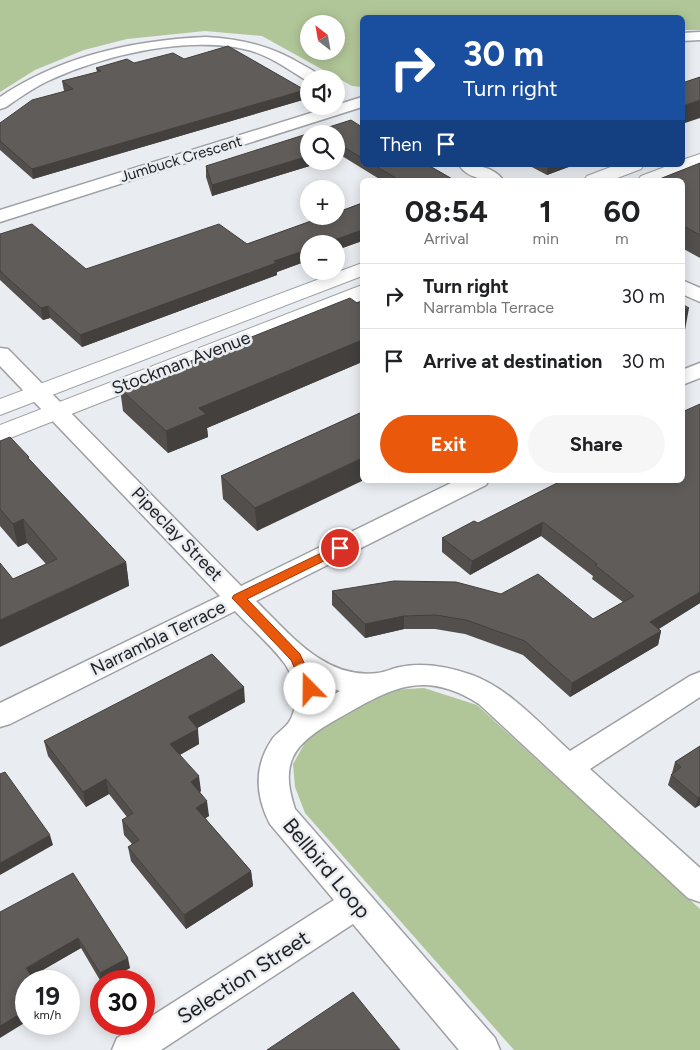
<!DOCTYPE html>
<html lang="en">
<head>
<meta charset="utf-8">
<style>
	body { margin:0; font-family:Figtree,sans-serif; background:#f6f6f6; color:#202124; height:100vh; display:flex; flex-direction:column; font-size:19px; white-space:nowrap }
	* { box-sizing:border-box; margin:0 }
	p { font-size:16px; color:#757577 }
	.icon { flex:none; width:28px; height:28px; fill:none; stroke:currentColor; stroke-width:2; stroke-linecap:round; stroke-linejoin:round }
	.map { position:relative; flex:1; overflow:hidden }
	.details { position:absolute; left:360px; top:178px; width:325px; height:305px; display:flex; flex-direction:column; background:#fff; border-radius:8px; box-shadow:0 2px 12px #0003 }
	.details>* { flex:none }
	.guide { position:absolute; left:360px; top:15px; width:325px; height:152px; border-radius:8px; box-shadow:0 2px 12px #0003; background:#1a4fa0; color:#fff; overflow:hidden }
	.needle { width:32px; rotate:329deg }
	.tools { position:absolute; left:300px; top:15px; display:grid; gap:10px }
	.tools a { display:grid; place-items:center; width:45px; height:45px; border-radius:50%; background:#fff; box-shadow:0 2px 12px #0003; font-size:25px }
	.speed { position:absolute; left:15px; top:970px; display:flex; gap:10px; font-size:25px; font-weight:700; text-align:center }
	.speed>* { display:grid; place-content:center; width:65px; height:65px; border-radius:50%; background:#fff; box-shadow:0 2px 12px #0003; line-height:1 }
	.speed small { font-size:12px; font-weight:400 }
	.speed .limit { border:8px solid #d22; background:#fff; color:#111 }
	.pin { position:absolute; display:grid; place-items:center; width:42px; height:42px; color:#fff; margin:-21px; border:2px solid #fff; border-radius:50%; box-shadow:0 1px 5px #0007 }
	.me { position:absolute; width:55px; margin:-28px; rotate:338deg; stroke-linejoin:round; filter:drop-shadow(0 0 4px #0008) }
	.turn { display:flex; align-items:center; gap:18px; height:105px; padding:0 20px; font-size:22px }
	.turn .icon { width:65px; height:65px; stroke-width:2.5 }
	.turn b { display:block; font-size:35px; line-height:42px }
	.then { display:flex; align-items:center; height:48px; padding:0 20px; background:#0003; gap:10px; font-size:19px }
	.eta { display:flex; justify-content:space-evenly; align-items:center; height:85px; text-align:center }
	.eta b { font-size:30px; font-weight:700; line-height:35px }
	.button { display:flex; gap:10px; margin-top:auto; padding:10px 20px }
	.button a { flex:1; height:58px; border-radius:30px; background:#ea580c; color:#fff; font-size:20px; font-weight:700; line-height:58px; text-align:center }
	.button a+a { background:#f6f6f6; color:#202124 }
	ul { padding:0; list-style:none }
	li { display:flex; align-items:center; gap:15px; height:65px; padding:0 20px; border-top:1px solid #e0e0e0 }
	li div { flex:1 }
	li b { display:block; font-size:19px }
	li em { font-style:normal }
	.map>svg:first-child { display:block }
</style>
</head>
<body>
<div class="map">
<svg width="700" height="1050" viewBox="0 0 700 1050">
	<rect width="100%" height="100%" fill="#e9ecf0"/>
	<path fill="#b1c698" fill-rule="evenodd" d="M 0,0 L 700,0 L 700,30 L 683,30 L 682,18 L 362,18 L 362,87 L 352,86 L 262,36 L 205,31 L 127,39 L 84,50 L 35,70 L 0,92 ZM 309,24 L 336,24 L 336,51 L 309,51 Z
		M 424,688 L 477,705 L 700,909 L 700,1050 L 514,1050 L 305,813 L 295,787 L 293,764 L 314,727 L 374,691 Z"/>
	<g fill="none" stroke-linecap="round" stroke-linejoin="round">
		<g stroke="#9ea0a4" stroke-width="3">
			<path id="minor" d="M 700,32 L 700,40 L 682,41 L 682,33 Z
				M 206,37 C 242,39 272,46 303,65 C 310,69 318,73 323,79 L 309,79 L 309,82 C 291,71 272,57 252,51 C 191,34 104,55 48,81 C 33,88 19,98 6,107 L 0,109 L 0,97 C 61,56 134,40 206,37 Z
				M 362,97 L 362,107 L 0,222 L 0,210 Z
				M 459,165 C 475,165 493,166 503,180 C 487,180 469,180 459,165 Z
				M 682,280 L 700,288 L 700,302 L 682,294 Z
				M 0,348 L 8,349 L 241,586 L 457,480 L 489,480 L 486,485 L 256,601 C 290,634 325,680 378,673 C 386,672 393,668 400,667 C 425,662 449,667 472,675 C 510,689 540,724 570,751 L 690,676 L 700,672 L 700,697 L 590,769 L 700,868 L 700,902 L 688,898 L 479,704 C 423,668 390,689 339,718 C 323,727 301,740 293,757 C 285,774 290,793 295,809 L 495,1038 L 500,1050 L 459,1050 L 353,924 L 161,1050 L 112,1050 L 117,1038 L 140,1024 L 144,1024 L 144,1021 L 334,900 L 270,824 C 255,795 254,765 273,738 C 278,732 285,728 289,722 C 300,706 295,678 285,664 C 271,645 251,628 235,611 L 10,724 L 0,727 L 0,703 L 220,596 L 0,366 ZM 322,685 L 340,691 L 324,700 Z
				M 700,363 L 700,378 L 682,385 L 682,370 Z"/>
		</g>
		<g stroke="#9ea0a4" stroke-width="2">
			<path id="tertiary" d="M 700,154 L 700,167 L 666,180 L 638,180 L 641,176 L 670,165 L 682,165 L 682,160 Z
				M 616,165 L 644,165 L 641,169 L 612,180 L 584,180 L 587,176 Z
				M 362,263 L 362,276 L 0,415 L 0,399 Z
				M 362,285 L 362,300 L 0,442 L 0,425 Z"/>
		</g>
		<use href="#minor" fill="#fff" fill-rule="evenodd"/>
		<use href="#tertiary" fill="#fff" fill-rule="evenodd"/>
	</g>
	<path fill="#534f4d" d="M 184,59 L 305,90 L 306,99 L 33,179 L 0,150 L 0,123 L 64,91 L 62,81 L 97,72 L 96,68 L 134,63 Z
		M 362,127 L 362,165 L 428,165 L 454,180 L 381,180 L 342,156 L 336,158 L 336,134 L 309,161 L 326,161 L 212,196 L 206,177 L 206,166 Z
		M 700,163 L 700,258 L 682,248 L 682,180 Z
		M 528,165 L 574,165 L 547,175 Z
		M 362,203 L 362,241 L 277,272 L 277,275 L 82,347 L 50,318 L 43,320 L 0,280 L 0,234 L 86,269 L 247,244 Z
		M 362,301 L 362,362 L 207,428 L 208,437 L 168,453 L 123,411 L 120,389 Z
		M 700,404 L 700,603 L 659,629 L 661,631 L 658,645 L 570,697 L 523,655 L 465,634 L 435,629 L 404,629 L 365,638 L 332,605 L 332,591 L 593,619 L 623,602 L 592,579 L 593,576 L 541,536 L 470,575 L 442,552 L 442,538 L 478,523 L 682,480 Z
		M 362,412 L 257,531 L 223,499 L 221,476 Z
		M 0,441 L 30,460 L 126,562 L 129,586 L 13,579 L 46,564 L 27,543 L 18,547 L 0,526 Z
		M 245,702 L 197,728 L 199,744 L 180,755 L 201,791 L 200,792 L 209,816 L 205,818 L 251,871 L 253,886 L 186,929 L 131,861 L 128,847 L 132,844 L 124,835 L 122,820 L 127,817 L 109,794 L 86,807 L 48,756 L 44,741 Z
		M 700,746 L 700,805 L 695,808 L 668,785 L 671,775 L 672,773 L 675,762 Z
		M 73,873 L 130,968 L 106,981 L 101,981 L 101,982 L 81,948 L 32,976 Z"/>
	<path fill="#43403e" d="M 305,90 L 306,99 L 33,179 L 32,169 Z
		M 700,100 L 700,118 L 682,124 L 682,106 Z
		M 342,146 L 342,156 L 336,158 L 336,148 Z
		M 309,156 L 309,161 L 326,161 L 212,196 L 212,185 Z
		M 548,165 L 574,165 L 547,175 Z
		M 362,230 L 362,241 L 336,250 L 336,244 L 323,244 Z
		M 309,249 L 309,260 L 277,272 L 277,275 L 82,347 L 80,335 L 274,261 Z
		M 48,306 L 50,318 L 43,320 L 41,308 Z
		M 689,308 L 685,330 L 682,331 L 682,311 Z
		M 362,340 L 362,362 L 207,428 L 208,437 L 168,453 L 166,431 L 199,408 Z
		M 362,458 L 362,480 L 364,480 L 257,531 L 255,508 Z
		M 23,519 L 27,543 L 18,547 L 13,524 Z
		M 543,522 L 541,536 L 470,575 L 472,561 Z
		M 126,562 L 129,586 L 0,647 L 0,620 Z
		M 700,592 L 700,603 L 647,636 L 650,622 Z
		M 404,616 L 404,629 L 365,638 L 365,624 Z
		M 661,631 L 658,645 L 570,697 L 572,683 Z
		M 244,687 L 245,702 L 190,732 L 188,717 Z
		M 198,729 L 199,744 L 172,759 L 170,744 Z
		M 199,776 L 201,791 L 192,797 L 191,782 Z
		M 106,779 L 109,794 L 86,807 L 83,792 Z
		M 700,797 L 700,805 L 695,808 L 698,798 Z
		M 207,801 L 209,816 L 198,823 L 196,808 Z
		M 50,835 L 53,845 L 0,875 L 0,863 Z
		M 251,871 L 253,886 L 186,929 L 184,915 Z
		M 78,938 L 81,948 L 29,978 L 26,968 Z
		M 128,958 L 130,968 L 106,981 L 101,981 L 100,973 Z
		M 26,1010 L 26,1022 L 0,1038 L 0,1026 Z"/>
	<path fill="#605c59" stroke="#43403e" d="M 228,46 L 305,90 L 32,169 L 0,141 L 0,123 L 32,100 L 73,89 L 62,81 L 101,71 L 96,68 L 127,59 L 134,63 L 173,53 L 184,59 Z
		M 700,77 L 700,100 L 682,106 L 682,83 Z
		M 351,120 L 362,127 L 362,158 L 342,146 L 336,148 L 336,134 L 309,134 L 309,156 L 212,185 L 206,166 Z
		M 700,163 L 700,235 L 682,225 L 682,180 L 657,180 Z
		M 374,165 L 428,165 L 454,180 L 399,180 Z
		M 362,203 L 362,230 L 323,244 L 309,244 L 309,249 L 274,261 L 276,263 L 80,335 L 48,306 L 41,308 L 0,271 L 0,234 L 32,224 L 86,269 L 219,224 L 247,244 L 325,216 L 336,216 L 336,213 Z
		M 350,298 L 357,303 L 362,301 L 362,340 L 199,408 L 206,414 L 166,431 L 120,389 Z
		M 682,304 L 689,308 L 682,311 Z
		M 700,404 L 700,592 L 650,622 L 661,631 L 572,683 L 525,641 L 466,620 L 436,615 L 404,616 L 365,624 L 332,591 L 394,581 L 456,582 L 501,594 L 538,574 L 593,619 L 634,596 L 595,565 L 597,564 L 543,522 L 472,561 L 442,538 L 474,521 L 478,523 L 563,480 L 682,480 L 682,412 Z
		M 362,412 L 362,458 L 255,508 L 221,476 Z
		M 10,437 L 29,457 L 28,458 L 126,562 L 0,620 L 0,563 L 13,579 L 57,559 L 23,519 L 13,524 L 0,509 L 0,441 Z
		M 212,654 L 244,687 L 188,717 L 198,729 L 170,744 L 199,776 L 191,782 L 207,801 L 196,808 L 251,871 L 184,915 L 128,847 L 139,840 L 122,820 L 133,813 L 106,779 L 83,792 L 44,741 Z
		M 700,746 L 700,797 L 698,798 L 671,775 L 681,767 L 675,762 Z
		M 5,772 L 50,835 L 0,863 L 0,774 Z
		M 73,873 L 128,958 L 100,973 L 78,938 L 26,968 L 35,981 L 26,981 L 26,1010 L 0,1026 L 0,912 Z
		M 353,992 L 400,1050 L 267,1050 Z"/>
	<path fill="#ea580c" stroke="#983908" d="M 340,544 L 344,545 L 346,548 L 344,551 L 247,599 L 300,654 L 316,689 L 314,692 L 305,692 L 291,660 L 232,598 L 234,595 Z"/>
	<g text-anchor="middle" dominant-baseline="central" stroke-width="5" stroke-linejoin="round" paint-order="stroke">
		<g font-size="15" fill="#1e1f21" stroke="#e9ecf0">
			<text transform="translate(181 159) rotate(-17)">Jumbuck Crescent</text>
		</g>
		<g font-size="18" fill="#1e1f21" stroke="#e9ecf0">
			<text transform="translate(181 363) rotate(-21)">Stockman Avenue</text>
			<text transform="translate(177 534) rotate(46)">Pipeclay Street</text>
			<text transform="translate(158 638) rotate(-26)">Narrambla Terrace</text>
		</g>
		<g font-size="21" fill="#1e1f21" stroke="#e9ecf0">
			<text transform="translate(327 868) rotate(50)">Bellbird Loop</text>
			<text transform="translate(243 977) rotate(-33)">Selection Street</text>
		</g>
	</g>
</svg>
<div class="tools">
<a><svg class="needle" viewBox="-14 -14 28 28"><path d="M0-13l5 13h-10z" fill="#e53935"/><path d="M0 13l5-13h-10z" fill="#757577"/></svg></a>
<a><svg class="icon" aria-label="sound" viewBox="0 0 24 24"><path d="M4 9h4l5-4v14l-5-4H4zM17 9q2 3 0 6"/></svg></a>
<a><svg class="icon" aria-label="search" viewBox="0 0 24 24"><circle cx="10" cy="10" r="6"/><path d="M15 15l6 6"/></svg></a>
<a>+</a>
<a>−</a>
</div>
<div class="speed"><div>19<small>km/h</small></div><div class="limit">30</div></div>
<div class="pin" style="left:340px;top:548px;background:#d93025"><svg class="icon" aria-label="arrive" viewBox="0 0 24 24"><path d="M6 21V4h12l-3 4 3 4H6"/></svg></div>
<svg class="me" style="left:310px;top:689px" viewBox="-20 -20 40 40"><circle r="19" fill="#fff"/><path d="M0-13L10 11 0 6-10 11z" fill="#ea580c"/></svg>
<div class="guide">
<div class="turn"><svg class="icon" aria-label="right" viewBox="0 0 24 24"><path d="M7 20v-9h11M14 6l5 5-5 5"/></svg><div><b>30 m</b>Turn right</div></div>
<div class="then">Then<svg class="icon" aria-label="arrive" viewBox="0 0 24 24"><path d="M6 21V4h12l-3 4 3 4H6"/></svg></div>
</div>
<section class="details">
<div class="eta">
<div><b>08:54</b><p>Arrival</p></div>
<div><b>1</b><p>min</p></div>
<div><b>60</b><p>m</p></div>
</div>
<ul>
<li><svg class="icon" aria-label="right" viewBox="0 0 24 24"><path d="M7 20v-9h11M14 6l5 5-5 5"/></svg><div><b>Turn right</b><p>Narrambla Terrace</p></div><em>30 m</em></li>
<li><svg class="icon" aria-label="arrive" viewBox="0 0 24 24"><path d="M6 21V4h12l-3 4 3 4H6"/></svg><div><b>Arrive at destination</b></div><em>30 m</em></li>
</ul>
<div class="button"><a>Exit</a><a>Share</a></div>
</section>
</div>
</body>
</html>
